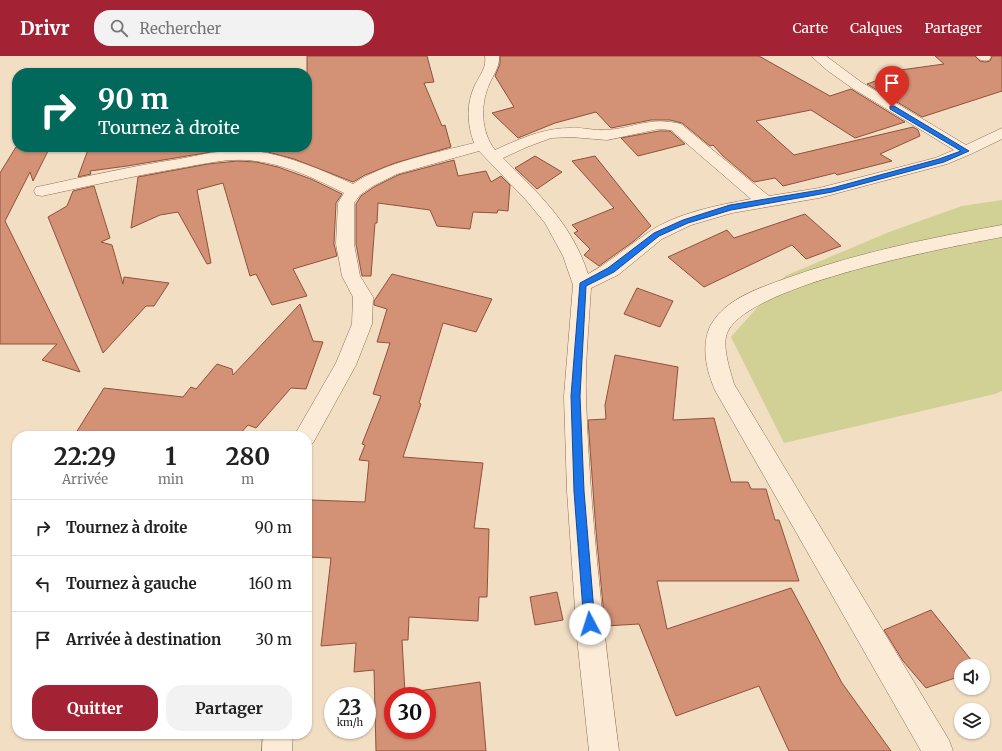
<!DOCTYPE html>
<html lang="fr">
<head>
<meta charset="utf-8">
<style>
	body { margin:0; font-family:Merriweather,serif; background:#f2f2f2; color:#222; height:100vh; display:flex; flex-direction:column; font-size:15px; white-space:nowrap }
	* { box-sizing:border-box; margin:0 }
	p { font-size:13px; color:#767676 }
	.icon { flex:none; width:22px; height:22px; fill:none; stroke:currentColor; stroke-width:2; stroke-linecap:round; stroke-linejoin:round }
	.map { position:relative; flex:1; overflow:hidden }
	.panel { position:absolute; left:12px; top:375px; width:300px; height:308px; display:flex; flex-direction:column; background:#fff; border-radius:16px; box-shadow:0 1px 3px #0004 }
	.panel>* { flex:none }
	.guide { position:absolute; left:12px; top:12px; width:300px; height:84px; border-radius:16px; box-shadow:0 1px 3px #0004; background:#00695c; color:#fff; overflow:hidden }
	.controls { position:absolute; left:954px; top:603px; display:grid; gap:8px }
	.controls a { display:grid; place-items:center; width:36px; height:36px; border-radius:50%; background:#fff; box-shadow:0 1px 3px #0004; font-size:20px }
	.speed { position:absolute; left:324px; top:631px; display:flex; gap:8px; font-size:20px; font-weight:700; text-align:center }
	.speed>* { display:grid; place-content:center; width:52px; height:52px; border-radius:50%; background:#fff; box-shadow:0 1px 3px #0004; line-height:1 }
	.speed small { font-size:10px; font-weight:400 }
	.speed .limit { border:6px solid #d22; background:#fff; color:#111 }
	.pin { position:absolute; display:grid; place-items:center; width:34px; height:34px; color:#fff; margin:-41px -17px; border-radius:50% 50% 50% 0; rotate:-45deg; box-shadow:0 0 4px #0007 }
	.pin .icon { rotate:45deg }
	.me { position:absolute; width:44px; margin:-22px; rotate:355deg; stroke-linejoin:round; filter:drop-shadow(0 0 3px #0008) }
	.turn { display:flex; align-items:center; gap:14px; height:84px; padding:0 20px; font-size:18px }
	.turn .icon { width:52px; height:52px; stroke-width:2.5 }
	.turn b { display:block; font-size:28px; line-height:34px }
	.eta { display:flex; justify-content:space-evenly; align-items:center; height:68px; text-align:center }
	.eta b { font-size:24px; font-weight:700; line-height:28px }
	.primary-button { display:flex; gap:8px; margin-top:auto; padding:8px 20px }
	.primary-button a { flex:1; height:46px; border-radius:16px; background:#a32233; color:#fff; font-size:16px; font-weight:700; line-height:46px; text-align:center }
	.primary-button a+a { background:#f2f2f2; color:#222 }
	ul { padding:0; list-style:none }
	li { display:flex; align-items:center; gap:12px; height:56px; padding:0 20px; border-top:1px solid #e0e0e0 }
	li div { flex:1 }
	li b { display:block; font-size:15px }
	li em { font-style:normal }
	header { display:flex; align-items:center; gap:24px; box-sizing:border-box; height:56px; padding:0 20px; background:#a32233; color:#fff }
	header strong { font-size:19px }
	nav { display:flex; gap:22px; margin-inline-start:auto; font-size:14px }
	.search { width:280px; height:36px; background:#f2f2f2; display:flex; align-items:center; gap:10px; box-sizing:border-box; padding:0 14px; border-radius:16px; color:#767676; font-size:15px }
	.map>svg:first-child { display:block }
</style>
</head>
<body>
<header>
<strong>Drivr</strong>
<div class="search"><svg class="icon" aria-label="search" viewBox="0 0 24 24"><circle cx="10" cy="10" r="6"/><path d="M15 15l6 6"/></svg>Rechercher</div>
<nav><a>Carte</a><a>Calques</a><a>Partager</a></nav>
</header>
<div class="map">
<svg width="1002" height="695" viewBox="0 0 1002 695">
	<rect width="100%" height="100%" fill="#f2dec3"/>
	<path fill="#d1d196" d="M 1002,144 L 1002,335 L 995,338 L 784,387 L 731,281 L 785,220 L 889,176 L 962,150 Z"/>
	<path fill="#d39176" stroke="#90523b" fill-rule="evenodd" d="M 307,0 L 427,0 L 434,26 L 424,27 L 442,70 L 445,69 L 451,91 L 395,107 L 365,119 L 353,126 L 294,103 L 268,96 L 246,93 L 217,95 L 127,110 L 90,115 L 91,118 L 78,121 L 89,91 L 307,91 Z
		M 500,0 L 759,0 L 830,40 L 851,33 L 905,66 L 855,82 L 811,54 L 756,65 L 794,99 L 913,71 L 918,74 L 920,80 L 880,98 L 892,105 L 837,119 L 835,117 L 783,130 L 775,122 L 754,126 L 723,100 L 713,89 L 710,90 L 682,67 L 670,64 L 651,64 L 611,72 L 596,56 L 555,67 L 518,82 L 492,57 L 514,51 L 495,20 L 500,8 Z
		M 935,0 L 975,0 L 980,5 L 985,6 L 990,5 L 992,0 L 1002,0 L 1002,35 L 922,61 L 867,28 L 886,21 L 879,17 L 944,8 Z
		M 659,75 L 670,75 L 685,88 L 638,100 L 621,82 Z
		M 16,91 L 50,91 L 33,125 L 30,116 L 5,165 L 80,316 L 42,304 L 57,288 L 0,288 L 0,117 Z
		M 535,100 L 562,116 L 537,133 L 515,112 Z
		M 595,100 L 651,170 L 634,185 L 599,210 L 584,199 L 590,193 L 574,177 L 578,175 L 572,169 L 614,152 L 572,105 Z
		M 454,104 L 458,120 L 486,115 L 491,126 L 501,120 L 510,129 L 508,155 L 498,154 L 497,157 L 473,156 L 470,173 L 437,170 L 430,154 L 378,147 L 377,167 L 375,167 L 371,220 L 362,220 L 356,188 L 356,148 L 361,140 L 374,131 L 398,119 Z
		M 237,105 L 256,106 L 278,111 L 311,123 L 342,138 L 336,147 L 334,188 L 337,200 L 293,213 L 307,240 L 272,249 L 256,218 L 250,220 L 223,127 L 197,134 L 211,207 L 207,208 L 178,156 L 160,159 L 131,172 L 138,121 L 208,108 Z
		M 94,130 L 110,182 L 101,186 L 112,189 L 123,228 L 124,221 L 169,227 L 154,250 L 146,250 L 103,297 L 48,161 L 67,150 L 73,135 Z
		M 805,158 L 841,190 L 806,203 L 792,189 L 704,231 L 668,201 L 727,174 L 734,182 Z
		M 392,218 L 492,243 L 476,276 L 443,267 L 419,347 L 421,348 L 403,401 L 483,407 L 474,472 L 489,473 L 487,541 L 479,541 L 478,565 L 409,561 L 408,584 L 402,584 L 405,637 L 480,626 L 486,695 L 376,695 L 374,614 L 354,616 L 356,587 L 321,590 L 331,502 L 307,501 L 307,462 L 312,444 L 365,446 L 369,405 L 359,404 L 365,389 L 362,388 L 381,340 L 373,338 L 390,287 L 377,286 L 387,253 L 374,249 L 374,245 ZM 393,640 L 427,640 L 427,674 L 393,674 Z
		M 637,232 L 673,245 L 660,271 L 624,258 Z
		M 300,248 L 313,285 L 323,286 L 306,333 L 291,332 L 256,372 L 248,369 L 238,380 L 74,380 L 104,332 L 183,341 L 191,331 L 196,333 L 217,308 L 232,313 L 233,319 Z
		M 615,299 L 678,311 L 673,364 L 714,362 L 731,426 L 748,426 L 751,433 L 766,433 L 775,464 L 779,464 L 799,525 L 657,525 L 667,573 L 791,532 L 842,627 L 891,695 L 789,695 L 759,630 L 676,660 L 639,568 L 605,570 L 596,475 L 588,364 L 606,363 L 605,349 Z
		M 557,536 L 563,564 L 535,569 L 530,541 Z
		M 931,554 L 976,610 L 961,610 L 961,620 L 926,632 L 903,605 L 884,574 Z"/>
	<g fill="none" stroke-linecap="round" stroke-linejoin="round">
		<g stroke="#8e6e58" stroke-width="1">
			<path id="minor" d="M 485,0 L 499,0 C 500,11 493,19 489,29 C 480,49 481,76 495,94 C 519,83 543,72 570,72 C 582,71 594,75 606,74 C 636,72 649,60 681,68 L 769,140 L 819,132 L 935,102 L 954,94 L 852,32 L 828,15 L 811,0 L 826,0 L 861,26 L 966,89 L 1002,72 L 1002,83 L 971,98 L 947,108 L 819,142 L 732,157 L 691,169 L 662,183 L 618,219 L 591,232 C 589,268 585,306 586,342 C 590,460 604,578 619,695 L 589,695 L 577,582 L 567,435 L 564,340 L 573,229 L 563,200 L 545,167 L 526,144 L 479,95 L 397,118 L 373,130 L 360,139 L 354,147 L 354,188 L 360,220 L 373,241 L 372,268 L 356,309 L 313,387 L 307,389 L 307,380 L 294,380 L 336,307 L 352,268 L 353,241 L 342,220 L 336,188 L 338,147 L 344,137 C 316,123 287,109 256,105 C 230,101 205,108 180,112 C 134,120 88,130 42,140 L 36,139 L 34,135 L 36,131 L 42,130 C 88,120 133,110 179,103 C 204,98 230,92 255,95 C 290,100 322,114 353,128 C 385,106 436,97 474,87 C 467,67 466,48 475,29 C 480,19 487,11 485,0 ZM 659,73 L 671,74 L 751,143 C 719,149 676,157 649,176 C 628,190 610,206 588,218 C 572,168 539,138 503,102 L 527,91 L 551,82 L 571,81 L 607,84 Z
				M 976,0 L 990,0 L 991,1 L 989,4 C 983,5 980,5 976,0 Z
				M 1002,169 L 1002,181 C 949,191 752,228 728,275 C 721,288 730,314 734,328 L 949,684 L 953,695 L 921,695 L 716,336 C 706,316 699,284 714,264 C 730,241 762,231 787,222 C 857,197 929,182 1002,169 Z
				M 263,678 L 293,678 L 292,695 L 262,695 Z"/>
		</g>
		<use href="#minor" fill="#fcecd7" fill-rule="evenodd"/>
	</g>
	<path fill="#1a73e8" stroke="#114b97" d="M 890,50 L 894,50 L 969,95 L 944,106 L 832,136 L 731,154 L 688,167 L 659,180 L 614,216 L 586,230 L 580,340 L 584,435 L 595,568 L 594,572 L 590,573 L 585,572 L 584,568 L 574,435 L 571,340 L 580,227 L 608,212 L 654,177 L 683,164 L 730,149 L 832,132 L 939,103 L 961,95 L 890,53 Z"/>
</svg>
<div class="controls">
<a><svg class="icon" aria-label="sound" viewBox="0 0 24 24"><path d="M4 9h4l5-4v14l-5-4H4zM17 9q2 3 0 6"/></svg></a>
<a><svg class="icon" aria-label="layers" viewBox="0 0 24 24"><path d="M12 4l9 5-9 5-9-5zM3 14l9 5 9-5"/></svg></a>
</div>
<div class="speed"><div>23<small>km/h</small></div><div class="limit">30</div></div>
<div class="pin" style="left:892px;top:51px;background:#d93025"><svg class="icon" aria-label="arrive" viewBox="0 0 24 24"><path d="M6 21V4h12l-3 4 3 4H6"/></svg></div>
<svg class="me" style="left:590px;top:568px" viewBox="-20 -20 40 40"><circle r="19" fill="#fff"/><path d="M0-13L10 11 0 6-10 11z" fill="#1a73e8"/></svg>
<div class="guide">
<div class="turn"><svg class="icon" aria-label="right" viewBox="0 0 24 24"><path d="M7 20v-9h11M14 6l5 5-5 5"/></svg><div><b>90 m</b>Tournez à droite</div></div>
</div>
<section class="panel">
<div class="eta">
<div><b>22:29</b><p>Arrivée</p></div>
<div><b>1</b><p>min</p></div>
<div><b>280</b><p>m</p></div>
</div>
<ul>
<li><svg class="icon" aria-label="right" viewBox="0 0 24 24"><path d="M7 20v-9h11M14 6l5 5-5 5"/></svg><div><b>Tournez à droite</b></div><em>90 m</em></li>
<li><svg class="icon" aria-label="left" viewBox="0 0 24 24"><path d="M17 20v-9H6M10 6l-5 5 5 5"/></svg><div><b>Tournez à gauche</b></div><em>160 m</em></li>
<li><svg class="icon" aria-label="arrive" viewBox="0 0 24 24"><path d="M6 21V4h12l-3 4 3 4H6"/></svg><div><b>Arrivée à destination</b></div><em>30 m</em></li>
</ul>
<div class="primary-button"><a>Quitter</a><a>Partager</a></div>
</section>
</div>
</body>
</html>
